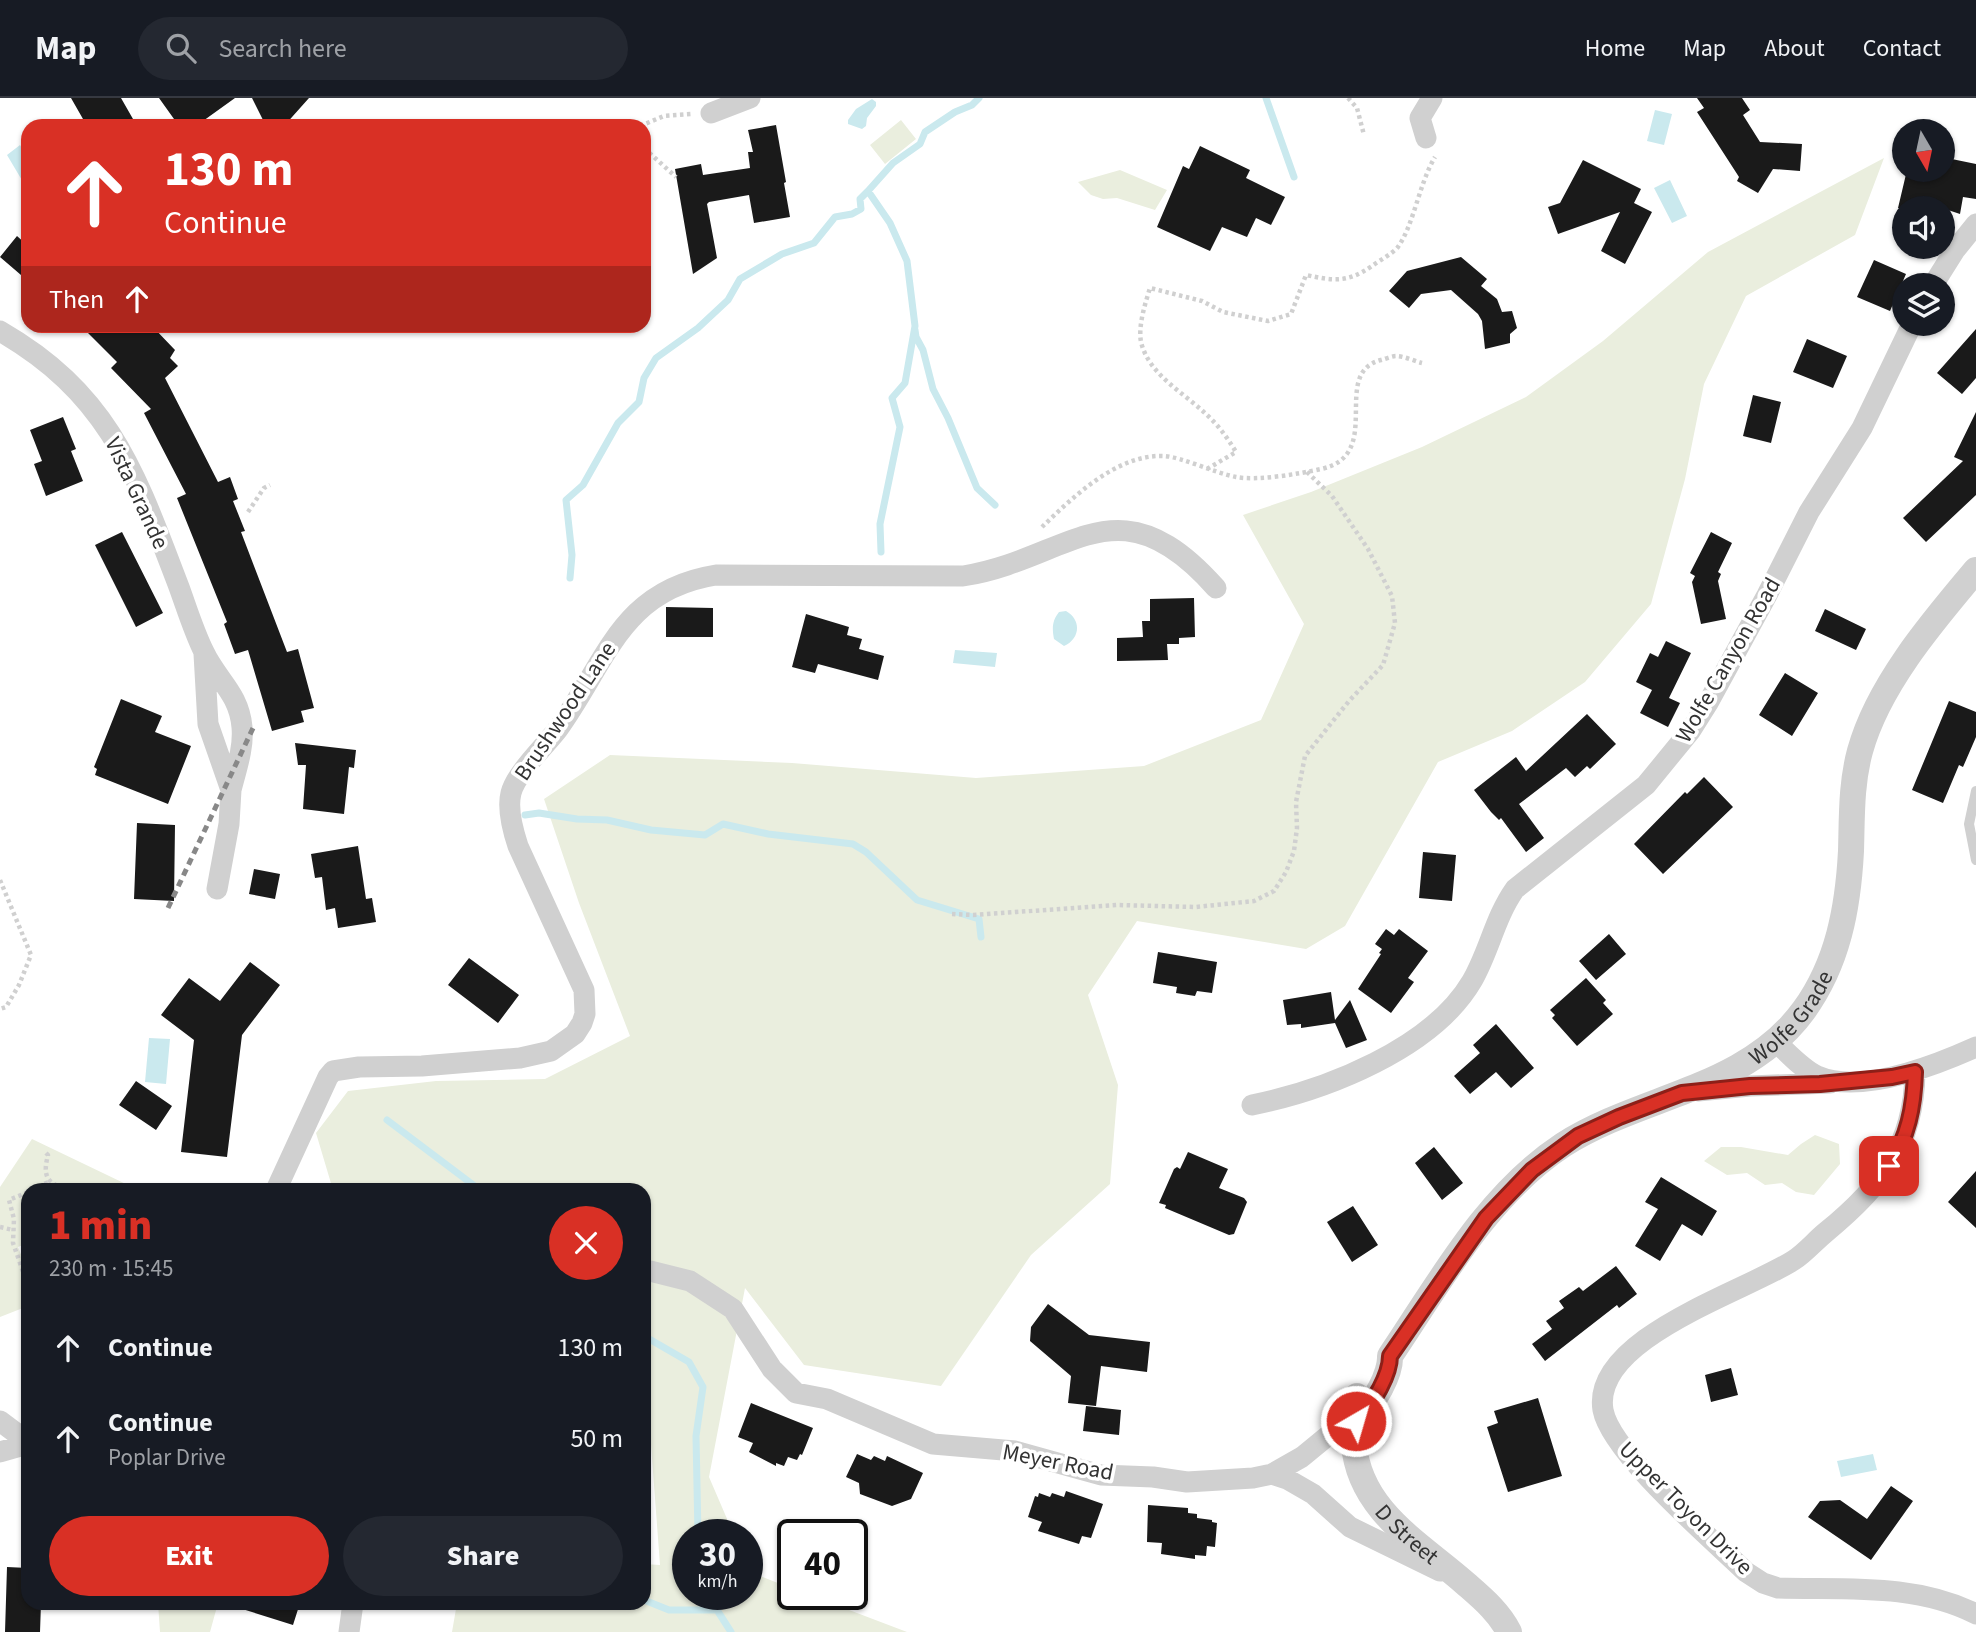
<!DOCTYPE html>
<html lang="en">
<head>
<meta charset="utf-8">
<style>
	body { margin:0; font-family:"Source Sans 3",sans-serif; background:#242831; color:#f1f3f6; height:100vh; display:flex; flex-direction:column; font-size:26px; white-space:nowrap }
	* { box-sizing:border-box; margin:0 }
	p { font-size:23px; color:#9ea1a6 }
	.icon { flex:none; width:38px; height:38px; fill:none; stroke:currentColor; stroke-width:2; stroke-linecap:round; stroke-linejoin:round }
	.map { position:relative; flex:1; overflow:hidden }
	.panel { position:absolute; left:21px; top:1085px; width:630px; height:427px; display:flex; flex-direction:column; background:#171b24; border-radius:21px; box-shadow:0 2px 5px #0004 }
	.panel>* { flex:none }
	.top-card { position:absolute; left:21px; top:21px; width:630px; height:214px; border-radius:21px; box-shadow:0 2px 5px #0004; background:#d93025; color:#fff; overflow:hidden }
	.needle { width:46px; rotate:171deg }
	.fabs { position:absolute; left:1892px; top:21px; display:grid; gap:14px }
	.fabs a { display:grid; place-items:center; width:63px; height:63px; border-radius:50%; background:#171b24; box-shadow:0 2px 5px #0004; font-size:35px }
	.speed { position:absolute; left:672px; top:1421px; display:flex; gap:14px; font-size:35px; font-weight:700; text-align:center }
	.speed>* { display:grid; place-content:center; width:91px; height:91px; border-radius:50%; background:#171b24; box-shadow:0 2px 5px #0004; line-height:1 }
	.speed small { font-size:18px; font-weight:400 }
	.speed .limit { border:4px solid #111; border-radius:10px; background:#fff; color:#111 }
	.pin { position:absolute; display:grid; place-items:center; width:60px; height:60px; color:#fff; margin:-30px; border-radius:14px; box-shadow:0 4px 10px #0006 }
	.me { position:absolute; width:77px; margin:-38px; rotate:38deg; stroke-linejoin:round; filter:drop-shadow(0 0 5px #0008) }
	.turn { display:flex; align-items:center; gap:24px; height:147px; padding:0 28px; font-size:32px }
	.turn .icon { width:91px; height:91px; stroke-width:2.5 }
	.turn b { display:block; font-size:49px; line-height:60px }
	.then { display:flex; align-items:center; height:66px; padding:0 28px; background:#0003; gap:14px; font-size:26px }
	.round { display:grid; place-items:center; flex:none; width:74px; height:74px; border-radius:37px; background:#242831 }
	.summary { display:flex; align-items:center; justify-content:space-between; height:119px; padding:0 28px }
	h1 { font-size:42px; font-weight:800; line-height:52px; color:#d93025 }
	.primary-button { display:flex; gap:14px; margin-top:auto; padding:14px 28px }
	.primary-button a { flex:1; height:80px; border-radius:42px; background:#d93025; color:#fff; font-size:28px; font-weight:800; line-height:80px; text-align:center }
	.primary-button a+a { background:#242831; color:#f1f3f6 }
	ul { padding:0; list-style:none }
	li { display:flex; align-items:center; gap:21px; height:91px; padding:0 28px }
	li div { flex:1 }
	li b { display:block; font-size:26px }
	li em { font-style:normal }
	header { display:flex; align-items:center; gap:42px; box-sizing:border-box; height:98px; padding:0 35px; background:#171b24; border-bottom:2px solid #363941 }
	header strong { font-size:33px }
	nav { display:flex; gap:38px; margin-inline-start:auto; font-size:24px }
	.search { width:490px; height:63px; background:#242831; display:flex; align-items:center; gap:18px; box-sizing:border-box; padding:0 24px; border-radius:38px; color:#9ea1a6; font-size:26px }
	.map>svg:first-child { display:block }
</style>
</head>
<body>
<header>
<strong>Map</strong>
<div class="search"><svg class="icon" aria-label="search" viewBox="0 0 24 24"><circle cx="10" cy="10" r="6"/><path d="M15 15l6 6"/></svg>Search here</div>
<nav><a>Home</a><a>Map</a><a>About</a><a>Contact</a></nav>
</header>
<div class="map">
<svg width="1976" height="1534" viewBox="0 0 1976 1534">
	<rect width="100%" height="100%" fill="#fff"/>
	<path fill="#eaeede" d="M 901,22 L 916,41 L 885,66 L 870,47 Z
		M 1884,60 L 1855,137 L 1746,198 L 1704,286 L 1685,381 L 1651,506 L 1585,584 L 1512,633 L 1438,664 L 1345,828 L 1306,851 L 1137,823 L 1088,897 L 1118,987 L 1110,1086 L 1031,1157 L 941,1288 L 804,1267 L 745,1190 L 709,1379 L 734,1437 L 688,1437 L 688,1496 L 747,1496 L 747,1469 L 750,1474 L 793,1491 L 793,1496 L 807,1496 L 907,1534 L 452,1534 L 457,1505 L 644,1505 L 644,1466 L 660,1467 L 647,1293 L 644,1292 L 644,1092 L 333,1092 L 316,1035 L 348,993 L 436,983 L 545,981 L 630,938 L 579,805 L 544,701 L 610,657 L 792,665 L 976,680 L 1144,668 L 1261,622 L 1304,526 L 1243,417 L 1311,394 L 1422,349 L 1526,299 L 1603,243 L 1708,154 Z
		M 1120,72 L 1167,92 L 1155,112 L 1117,100 L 1103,101 L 1091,97 L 1078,84 Z
		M 1815,1037 L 1839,1046 L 1840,1066 L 1814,1097 L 1796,1094 L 1782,1085 L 1765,1087 L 1747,1075 L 1727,1077 L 1704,1063 L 1721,1049 L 1741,1049 L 1788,1057 L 1801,1046 Z
		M 32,1041 L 130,1088 L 130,1092 L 28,1092 L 28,1145 L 18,1149 L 28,1174 L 28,1208 L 0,1219 L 0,1089 Z
		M 158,1505 L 218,1505 L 210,1534 L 160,1534 Z"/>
	<path fill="#cae9ee" d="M 872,1 L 876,4 L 876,8 L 867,20 L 866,28 L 862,31 L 848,26 L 848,22 L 856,11 Z
		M 1655,12 L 1672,16 L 1664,47 L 1647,43 Z
		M 20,47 L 28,60 L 28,88 L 26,89 L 7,57 Z
		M 1670,82 L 1687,118 L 1672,125 L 1654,90 Z
		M 1066,513 C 1082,522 1080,541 1064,548 L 1054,541 C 1052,530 1052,523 1059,514 Z
		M 955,552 L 997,555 L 995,569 L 953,565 Z
		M 149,940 L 170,941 L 166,986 L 145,984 Z
		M 1873,1356 L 1877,1372 L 1841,1379 L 1837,1363 Z"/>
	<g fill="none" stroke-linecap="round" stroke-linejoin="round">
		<path stroke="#cae9ee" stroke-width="7" d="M 1266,0 L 1294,79
			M 915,232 L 916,239 L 923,252 L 933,291 L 948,320 L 977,390 L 995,407
			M 881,454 L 880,426 L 900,329 L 892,300 L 905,285 L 915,228 L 907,163 L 890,125 L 868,93 L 893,65 L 920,46 L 925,34 L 955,14 L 972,7 L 979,0
			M 570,480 L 572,457 L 566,402 L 583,387 L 618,325 L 639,304 L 644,280 L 656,260 L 698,230 L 728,202 L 740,181 L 782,156 L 814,145 L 835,119 L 852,116 L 861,111 L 860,101 L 868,93
			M 525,717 L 539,715 L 577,721 L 607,722 L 651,732 L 705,737 L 723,726 L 768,736 L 853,746 L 866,754 L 917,802 L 979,821 L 981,839
			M 387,1022 L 480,1092
			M 644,1238 L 689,1264 L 703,1289 L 696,1338 L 698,1437
			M 711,1496 L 717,1512 L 731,1534
			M 644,1502 L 669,1512 L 717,1512
			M 607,1505 L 611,1507 L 622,1505"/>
	</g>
	<path fill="#1a1a1a" d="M 71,0 L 121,0 L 137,28 L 87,28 Z
		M 159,0 L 235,0 L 196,28 L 179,28 Z
		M 252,0 L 309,0 L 284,28 L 266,28 Z
		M 1697,0 L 1742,0 L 1750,12 L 1743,17 L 1760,44 L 1802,46 L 1800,73 L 1773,71 L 1758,95 L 1737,83 L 1739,79 L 1697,14 L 1704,10 Z
		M 776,27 L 786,84 L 784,85 L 790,119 L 754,125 L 749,97 L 709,104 L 707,106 L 717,160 L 693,176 L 675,71 L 701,66 L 703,77 L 750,70 L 748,54 L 753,54 L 748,32 Z
		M 1200,48 L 1250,72 L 1246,80 L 1285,99 L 1271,127 L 1256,120 L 1247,139 L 1222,129 L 1210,153 L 1157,129 L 1183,68 L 1189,71 Z
		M 1942,59 L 1976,66 L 1976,101 L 1963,99 L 1960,116 L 1942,110 L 1898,110 L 1907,72 L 1942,72 Z
		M 1583,62 L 1641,91 L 1634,105 L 1652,114 L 1625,166 L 1601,153 L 1620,114 L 1558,136 L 1548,109 L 1560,105 Z
		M 17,138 L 28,148 L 28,183 L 0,159 Z
		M 1461,159 L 1487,181 L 1481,188 L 1497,201 L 1502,214 L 1512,213 L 1517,230 L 1510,236 L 1510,245 L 1485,251 L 1482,223 L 1478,216 L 1451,192 L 1421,196 L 1409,210 L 1389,193 L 1407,173 Z
		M 1874,162 L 1906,176 L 1890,213 L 1857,199 Z
		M 81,228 L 152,228 L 175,252 L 170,260 L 178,268 L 165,280 L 218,384 L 230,379 L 238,401 L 233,403 L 245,433 L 241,434 L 287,554 L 298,551 L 314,610 L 301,613 L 304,624 L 272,633 L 248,552 L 235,556 L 224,526 L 227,524 L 177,400 L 186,396 L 144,315 L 151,311 L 111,270 L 117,264 Z
		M 1976,231 L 1976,280 L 1962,296 L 1937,275 Z
		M 1807,241 L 1847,258 L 1833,290 L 1793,274 Z
		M 1753,297 L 1781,304 L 1771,345 L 1743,338 Z
		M 1976,314 L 1976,397 L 1926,444 L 1903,420 L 1963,363 L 1954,359 Z
		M 63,319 L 76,351 L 71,353 L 83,383 L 46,398 L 34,366 L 42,363 L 30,332 Z
		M 122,434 L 163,515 L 136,529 L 95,447 Z
		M 1711,434 L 1732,445 L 1718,474 L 1721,476 L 1718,483 L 1726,521 L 1701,526 L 1692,484 L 1695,478 L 1690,475 Z
		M 1194,500 L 1195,539 L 1179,540 L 1179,546 L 1167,546 L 1168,562 L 1117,563 L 1117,540 L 1143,539 L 1142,523 L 1150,523 L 1150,501 Z
		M 666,509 L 713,510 L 713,539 L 666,539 Z
		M 1825,511 L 1866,531 L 1856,552 L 1815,533 Z
		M 806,516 L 849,529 L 847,537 L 862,541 L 859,551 L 884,558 L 878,582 L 818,566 L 815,575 L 792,569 Z
		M 1666,543 L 1691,555 L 1669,600 L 1680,605 L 1668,629 L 1640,615 L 1652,592 L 1636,584 L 1650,555 L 1658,559 Z
		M 1785,575 L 1818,595 L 1792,638 L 1759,617 Z
		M 121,601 L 162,618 L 155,634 L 191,648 L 168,706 L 95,677 L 97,671 L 94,669 Z
		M 1949,603 L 1976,614 L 1976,639 L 1963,669 L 1959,667 L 1943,705 L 1912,692 Z
		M 1587,616 L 1616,646 L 1590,671 L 1587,668 L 1575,679 L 1566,670 L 1519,706 L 1544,740 L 1526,754 L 1501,720 L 1499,722 L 1491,714 L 1474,692 L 1516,659 L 1526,673 Z
		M 295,645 L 356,652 L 354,670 L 349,669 L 344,716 L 303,711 L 306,667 L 298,667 Z
		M 1704,679 L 1733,709 L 1663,776 L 1634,746 L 1685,694 L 1687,696 Z
		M 137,725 L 175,727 L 174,803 L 134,801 Z
		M 358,748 L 366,801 L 372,800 L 376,824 L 338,830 L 335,810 L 326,812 L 322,779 L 315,780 L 311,756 Z
		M 1423,754 L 1456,757 L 1452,803 L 1419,800 Z
		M 254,771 L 280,776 L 275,801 L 249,796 Z
		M 1386,831 L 1394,837 L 1399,831 L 1428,853 L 1408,880 L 1414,884 L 1391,915 L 1358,891 L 1381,856 L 1379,855 L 1382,851 L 1375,846 Z
		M 1609,836 L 1626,856 L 1596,882 L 1579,863 Z
		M 1158,854 L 1217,864 L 1212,895 L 1197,893 L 1195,898 L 1176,895 L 1177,889 L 1153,885 Z
		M 469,860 L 519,897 L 498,925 L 448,887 Z
		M 250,864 L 280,887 L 242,937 L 227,1059 L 181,1054 L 194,942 L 161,917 L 189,880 L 220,903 Z
		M 1586,880 L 1606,902 L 1603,905 L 1613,916 L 1577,948 L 1552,920 L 1555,917 L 1550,912 Z
		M 1331,894 L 1335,922 L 1350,902 L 1367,942 L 1346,950 L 1335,925 L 1301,930 L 1301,926 L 1287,927 L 1283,902 Z
		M 1496,926 L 1534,970 L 1511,990 L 1496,974 L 1470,996 L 1454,978 L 1480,955 L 1473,947 Z
		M 136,983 L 172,1008 L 156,1032 L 119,1007 Z
		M 1434,1049 L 1463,1085 L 1442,1102 L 1415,1065 Z
		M 1188,1054 L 1228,1071 L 1219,1090 L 1244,1100 L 1247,1104 L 1234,1136 L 1229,1137 L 1165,1110 L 1166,1107 L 1159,1105 L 1174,1071 L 1177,1069 L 1180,1071 Z
		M 1976,1073 L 1976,1130 L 1948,1104 Z
		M 1661,1079 L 1717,1113 L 1702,1138 L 1682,1126 L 1660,1163 L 1635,1148 L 1658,1111 L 1645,1104 Z
		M 1353,1108 L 1378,1147 L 1352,1164 L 1327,1124 Z
		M 1616,1168 L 1637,1196 L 1619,1210 L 1617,1207 L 1545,1263 L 1532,1246 L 1552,1231 L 1546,1223 L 1564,1210 L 1559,1203 L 1579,1189 L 1583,1193 Z
		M 1048,1206 L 1089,1237 L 1150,1244 L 1147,1274 L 1101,1268 L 1096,1308 L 1068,1305 L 1071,1278 L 1030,1243 L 1031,1229 Z
		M 1731,1270 L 1738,1297 L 1711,1304 L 1705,1277 Z
		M 1538,1300 L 1562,1378 L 1508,1394 L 1487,1329 L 1498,1325 L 1494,1313 Z
		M 751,1305 L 813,1330 L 802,1357 L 800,1356 L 797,1362 L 788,1359 L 784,1368 L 776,1365 L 776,1368 L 749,1354 L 753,1345 L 738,1339 Z
		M 1086,1308 L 1121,1312 L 1119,1337 L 1083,1333 Z
		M 857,1356 L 871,1362 L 874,1358 L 885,1363 L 887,1358 L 923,1375 L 911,1401 L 892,1408 L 860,1396 L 859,1385 L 846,1379 Z
		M 1891,1388 L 1913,1403 L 1871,1462 L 1808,1419 L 1820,1403 L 1840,1402 L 1867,1421 Z
		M 1066,1393 L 1103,1406 L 1091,1440 L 1082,1438 L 1079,1446 L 1038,1433 L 1042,1424 L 1028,1419 L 1035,1398 L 1038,1399 L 1039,1395 L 1050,1399 L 1052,1395 L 1064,1399 Z
		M 1148,1407 L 1188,1410 L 1188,1415 L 1197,1416 L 1197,1420 L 1212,1422 L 1212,1424 L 1217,1425 L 1215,1449 L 1207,1448 L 1206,1458 L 1195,1457 L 1195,1461 L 1161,1456 L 1162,1445 L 1147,1444 Z
		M 7,1469 L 28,1470 L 28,1505 L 41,1505 L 40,1534 L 5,1534 Z
		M 237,1505 L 300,1505 L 293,1527 L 236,1509 Z"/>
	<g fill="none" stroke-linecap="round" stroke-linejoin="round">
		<path stroke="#d0d0d0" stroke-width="4.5" stroke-dasharray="3.5 3.5" stroke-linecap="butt" d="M 1348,0 L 1357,10 L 1364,37
			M 640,28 L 664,18 L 692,16
			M 644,50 L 676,79
			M 1207,371 L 1236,354 C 1227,339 1218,327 1206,316 C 1183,294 1149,277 1141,244 C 1138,228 1145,206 1150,190 L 1202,203 L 1223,214 L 1268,223 L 1291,216 L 1306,177 C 1334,183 1347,185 1372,168 C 1380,162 1392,156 1398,149 C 1414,126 1419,86 1435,59
			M 248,414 L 264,390 L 270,387
			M 1042,429 C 1073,399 1117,356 1164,358 C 1182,359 1215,375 1236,379 C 1258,383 1298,376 1321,371 C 1386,357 1329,275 1381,262 C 1385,261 1392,258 1396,258 C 1404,258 1414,263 1422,265
			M 0,782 L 31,857 L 19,887 L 6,909 L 0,911
			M 952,816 L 973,817 L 1117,807 L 1196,809 L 1254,803 L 1274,793 L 1286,774 L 1294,753 L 1297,730 L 1296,704 L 1305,658 L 1349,603 L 1383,567 L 1395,525 L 1392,498 L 1368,451 L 1332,398 L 1306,373
			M 46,1055 L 48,1057 C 45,1069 43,1081 56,1087
			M 32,1092 L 48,1084
			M 28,1094 L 9,1102 L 14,1121 L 13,1145 L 28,1188
			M 0,1129 L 13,1132"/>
		<path stroke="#d0d0d0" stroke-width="10" d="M 1976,693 L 1969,726 L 1976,762"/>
		<path stroke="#d0d0d0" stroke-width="21" d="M 711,15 L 750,0
			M 1426,40 L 1420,20 L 1432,0
			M 1933,187 L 1955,152 L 1976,126
			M 0,233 C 111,297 136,377 179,489 C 187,511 194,534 204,554 C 217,582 239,595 242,629 C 244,650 236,672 231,692 L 208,626 L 204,556
			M 217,791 L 229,726 L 231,692
			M 1775,943 C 1788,955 1801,970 1817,978 C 1861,997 1936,967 1976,949
			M 1915,974 C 1914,1048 1881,1089 1826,1134 C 1815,1143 1805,1155 1794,1162 C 1747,1193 1591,1240 1603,1312 C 1611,1355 1712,1441 1746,1474 L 1763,1485 L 1778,1490 C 1845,1492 1915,1485 1976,1516
			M 1698,993 L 1750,988 L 1830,985
			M 1252,1007 C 1326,992 1432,951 1472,883 C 1489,854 1495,819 1515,791 L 1646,687 L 1691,632 L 1708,605 L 1767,497 L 1809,414 L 1862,330 L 1912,226
			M 276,1092 L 328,979 L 333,973 L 359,969 L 422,968 L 520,960 L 551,953 L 575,936 L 582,925 L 585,916 L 584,892 L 518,748 C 513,733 507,711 511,695 C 516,675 545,648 558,631 C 607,563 621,492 716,477 L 963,478 C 1071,461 1117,378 1216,490
			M 644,1175 L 650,1173 L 690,1183 L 733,1211 L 772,1271 L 796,1295 L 827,1301 L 933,1346 L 1015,1353 L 1101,1377 L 1153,1379 L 1187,1384 L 1253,1380 L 1272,1376 L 1287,1381 L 1313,1396 L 1350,1429 L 1440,1473
			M 0,1323 L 28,1344
			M 0,1354 L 28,1346
			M 1272,1376 L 1302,1359 L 1358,1313
			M 349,1534 L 353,1505"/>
		<g stroke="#d0d0d0" stroke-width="26">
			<path id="s1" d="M 1357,1298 C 1357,1303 1358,1308 1358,1314 C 1357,1325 1354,1335 1354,1346 C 1359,1413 1421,1446 1466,1486 C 1482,1500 1499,1514 1509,1534"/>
			<path id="s2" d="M 1358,1313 C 1374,1310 1391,1274 1390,1258 C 1440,1184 1487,1097 1563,1047 C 1641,997 1746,992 1804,912 C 1838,865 1848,810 1851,753 C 1852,719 1851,686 1860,653 C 1878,587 1933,523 1976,472"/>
		</g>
		<path stroke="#888" stroke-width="5" stroke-dasharray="7 5" stroke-linecap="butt" d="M 168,810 L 254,628"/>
	</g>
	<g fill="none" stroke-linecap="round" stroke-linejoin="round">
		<g stroke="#8d1f18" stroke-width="18">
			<path id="route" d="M 1356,1323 L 1358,1313 C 1374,1310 1390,1274 1390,1258 L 1486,1120 L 1532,1072 L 1578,1038 L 1619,1019 L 1682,995 L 1750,988 L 1820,986 L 1892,979 L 1915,974 C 1914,1009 1908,1039 1889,1068"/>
		</g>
		<use href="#route" stroke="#d93025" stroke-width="12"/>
	</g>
	<g text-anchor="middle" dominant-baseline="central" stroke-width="7" stroke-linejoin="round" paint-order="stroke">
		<g font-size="23" fill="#333" stroke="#fff">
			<text transform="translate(137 395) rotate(65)">Vista Grande</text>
			<text transform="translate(1728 562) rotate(-60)">Wolfe Canyon Road</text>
			<text transform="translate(565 613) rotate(-56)">Brushwood Lane</text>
			<text stroke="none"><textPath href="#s2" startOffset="607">Wolfe Grade</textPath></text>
			<text transform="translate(1058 1364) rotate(11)">Meyer Road</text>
			<text transform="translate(1686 1410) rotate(45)">Upper Toyon Drive</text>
			<text stroke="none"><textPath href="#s1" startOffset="156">D Street</textPath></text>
		</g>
	</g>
</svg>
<div class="fabs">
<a><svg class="needle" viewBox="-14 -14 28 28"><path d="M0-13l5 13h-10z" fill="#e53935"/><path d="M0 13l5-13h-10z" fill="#9ea1a6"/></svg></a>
<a><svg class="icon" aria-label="sound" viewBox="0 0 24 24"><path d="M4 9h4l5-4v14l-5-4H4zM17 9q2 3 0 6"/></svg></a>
<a><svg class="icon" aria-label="layers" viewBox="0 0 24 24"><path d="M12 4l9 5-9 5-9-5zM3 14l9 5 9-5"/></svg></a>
</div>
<div class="speed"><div>30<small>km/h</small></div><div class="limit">40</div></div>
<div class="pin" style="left:1889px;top:1068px;background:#d93025"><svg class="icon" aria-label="arrive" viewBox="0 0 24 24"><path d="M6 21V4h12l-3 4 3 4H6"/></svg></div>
<svg class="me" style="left:1356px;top:1323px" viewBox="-20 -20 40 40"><circle r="17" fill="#d93025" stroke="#fff" stroke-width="3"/><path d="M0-11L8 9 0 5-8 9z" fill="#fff"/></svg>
<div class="top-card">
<div class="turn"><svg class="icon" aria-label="ahead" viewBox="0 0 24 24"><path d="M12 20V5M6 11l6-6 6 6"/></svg><div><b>130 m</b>Continue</div></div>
<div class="then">Then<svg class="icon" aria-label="ahead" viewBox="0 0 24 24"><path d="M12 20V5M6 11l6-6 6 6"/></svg></div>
</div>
<section class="panel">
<div class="summary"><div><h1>1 min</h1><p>230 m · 15:45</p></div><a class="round" style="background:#d93025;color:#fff"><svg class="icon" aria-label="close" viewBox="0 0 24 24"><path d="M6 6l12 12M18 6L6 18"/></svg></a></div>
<ul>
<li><svg class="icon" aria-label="ahead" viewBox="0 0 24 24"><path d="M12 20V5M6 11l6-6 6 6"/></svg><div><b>Continue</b></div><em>130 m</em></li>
<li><svg class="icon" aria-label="ahead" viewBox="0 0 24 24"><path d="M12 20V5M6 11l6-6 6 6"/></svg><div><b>Continue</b><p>Poplar Drive</p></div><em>50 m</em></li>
</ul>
<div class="primary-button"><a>Exit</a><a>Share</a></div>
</section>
</div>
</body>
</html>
